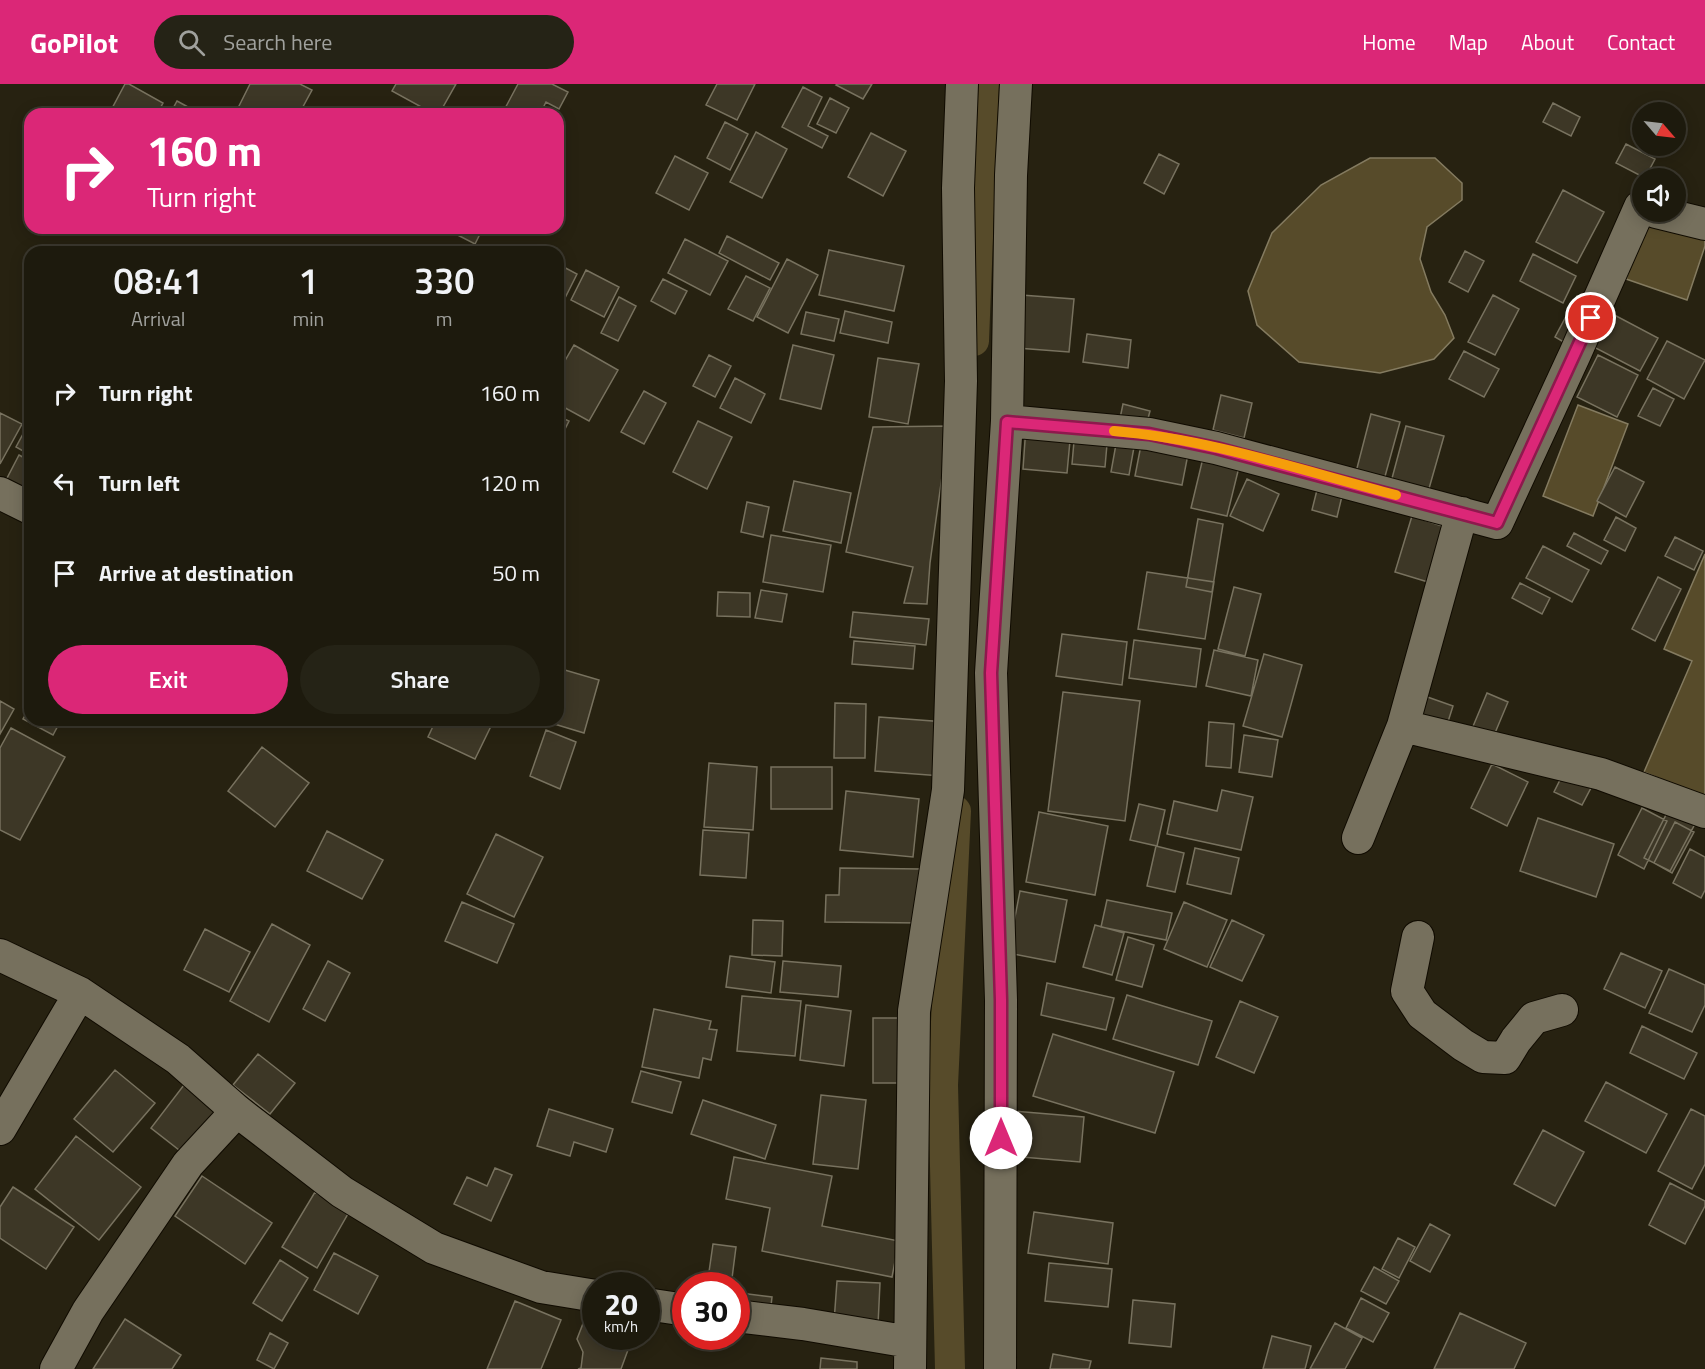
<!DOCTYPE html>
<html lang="en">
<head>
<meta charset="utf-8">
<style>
	body { margin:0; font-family:"Titillium Web",sans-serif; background:#252316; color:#f1f3f6; height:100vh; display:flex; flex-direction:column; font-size:22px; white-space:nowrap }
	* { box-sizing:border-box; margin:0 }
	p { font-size:20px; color:#a0a19d }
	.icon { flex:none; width:33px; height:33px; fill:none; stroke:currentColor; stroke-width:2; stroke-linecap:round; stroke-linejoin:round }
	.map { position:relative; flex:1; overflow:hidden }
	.sheet { position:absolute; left:24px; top:162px; width:540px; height:480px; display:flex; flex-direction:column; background:#1d1a0d; border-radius:18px; box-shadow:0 3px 15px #0003,0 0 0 2px #3b382e }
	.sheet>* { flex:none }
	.guide { position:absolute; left:24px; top:24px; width:540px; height:126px; border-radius:18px; box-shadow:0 3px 15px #0003,0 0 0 2px #3b382e; background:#db2777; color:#fff; overflow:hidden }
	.needle { width:39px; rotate:118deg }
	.fabs { position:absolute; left:1632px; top:18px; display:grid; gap:12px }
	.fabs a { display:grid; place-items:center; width:54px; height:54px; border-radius:50%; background:#1d1a0d; box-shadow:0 3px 15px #0003,0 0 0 2px #3b382e; font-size:30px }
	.speed { position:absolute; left:582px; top:1188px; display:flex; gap:12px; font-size:30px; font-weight:700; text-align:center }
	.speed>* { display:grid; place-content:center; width:78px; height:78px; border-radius:50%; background:#1d1a0d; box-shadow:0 3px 15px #0003,0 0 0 2px #3b382e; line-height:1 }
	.speed small { font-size:15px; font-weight:400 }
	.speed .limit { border:9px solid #d22; background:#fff; color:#111 }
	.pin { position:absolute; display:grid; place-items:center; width:51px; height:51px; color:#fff; margin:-26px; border:3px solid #fff; border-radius:50%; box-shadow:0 2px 6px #0007 }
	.me { position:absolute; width:66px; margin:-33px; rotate:0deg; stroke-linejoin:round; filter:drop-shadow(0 0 4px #0008) }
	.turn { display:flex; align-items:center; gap:21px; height:126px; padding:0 24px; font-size:27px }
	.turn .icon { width:78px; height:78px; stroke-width:2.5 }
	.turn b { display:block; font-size:42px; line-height:51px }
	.eta { display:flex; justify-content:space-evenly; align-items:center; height:102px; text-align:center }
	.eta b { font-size:36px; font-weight:600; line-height:42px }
	.button { display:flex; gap:12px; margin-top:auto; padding:12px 24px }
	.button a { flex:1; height:69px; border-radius:36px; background:#db2777; color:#fff; font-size:24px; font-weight:600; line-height:69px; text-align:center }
	.button a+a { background:#252316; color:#f1f3f6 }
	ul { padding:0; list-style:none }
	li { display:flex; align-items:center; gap:18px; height:90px; padding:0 24px }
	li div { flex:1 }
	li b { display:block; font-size:22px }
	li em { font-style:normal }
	header { display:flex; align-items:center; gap:36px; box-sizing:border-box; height:84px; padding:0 30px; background:#db2777; color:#fff }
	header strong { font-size:28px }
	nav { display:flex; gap:33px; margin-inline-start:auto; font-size:21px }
	.search { width:420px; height:54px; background:#252316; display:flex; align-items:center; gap:15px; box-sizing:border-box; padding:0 21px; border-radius:33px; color:#a0a19d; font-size:22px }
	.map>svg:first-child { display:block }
</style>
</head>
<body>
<header>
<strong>GoPilot</strong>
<div class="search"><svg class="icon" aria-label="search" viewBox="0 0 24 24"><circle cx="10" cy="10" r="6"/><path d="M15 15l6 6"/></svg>Search here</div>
<nav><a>Home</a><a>Map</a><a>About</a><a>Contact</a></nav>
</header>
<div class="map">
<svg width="1705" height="1285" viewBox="0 0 1705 1285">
	<rect width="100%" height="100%" fill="#272211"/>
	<path fill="#574b2a" stroke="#847b60" stroke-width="1.5" d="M 1370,74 L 1435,74 L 1462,99 L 1462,116 L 1427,143 L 1420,175 L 1431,208 L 1445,231 L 1454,254 L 1434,275 L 1380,289 L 1299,278 L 1257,241 L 1248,207 L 1272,149 L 1321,101 Z
		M 1648,132 L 1705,151 L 1705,162 L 1687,216 L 1626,195 Z
		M 1578,321 L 1628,340 L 1593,432 L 1543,412 Z
		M 1705,470 L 1705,714 L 1644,688 L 1692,577 L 1664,565 Z"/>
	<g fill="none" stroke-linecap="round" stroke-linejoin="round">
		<path stroke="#574b2a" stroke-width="30" d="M 974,257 L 984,0
			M 950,1285 L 943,1001 L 956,727"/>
	</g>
	<path fill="#3d3726" stroke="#78725f" stroke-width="1.5" d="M 125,0 L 129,0 L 163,19 L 157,30 L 109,30 Z
		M 250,0 L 300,0 L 312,6 L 299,30 L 235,30 Z
		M 396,0 L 456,0 L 439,30 L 434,30 L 392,7 Z
		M 518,0 L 552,0 L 568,8 L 559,25 L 546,18 L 540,30 L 502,30 Z
		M 717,0 L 755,0 L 737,36 L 706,21 Z
		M 837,0 L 872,0 L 863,15 L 836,1 Z
		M 803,3 L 822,13 L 808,42 L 828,52 L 822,64 L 782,43 Z
		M 830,14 L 849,24 L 836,49 L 817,40 Z
		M 177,17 L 199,29 L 199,30 L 170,30 Z
		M 1553,19 L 1580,33 L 1571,52 L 1543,38 Z
		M 725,38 L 748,50 L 730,86 L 707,74 Z
		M 756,48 L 787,65 L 762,114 L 730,98 Z
		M 871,49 L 906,67 L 883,112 L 848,93 Z
		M 1626,60 L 1655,75 L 1645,94 L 1616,79 Z
		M 1159,70 L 1179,80 L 1164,110 L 1144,99 Z
		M 675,72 L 708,89 L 689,126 L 656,109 Z
		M 1563,106 L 1604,128 L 1577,179 L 1536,158 Z
		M 444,144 L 483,144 L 475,160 Z
		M 727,152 L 779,179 L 770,196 L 719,169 Z
		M 685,155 L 728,177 L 710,211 L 668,189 Z
		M 829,166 L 904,182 L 894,227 L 819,211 Z
		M 1465,167 L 1484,177 L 1468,208 L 1449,198 Z
		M 1533,170 L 1576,192 L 1563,219 L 1520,197 Z
		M 787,175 L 818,191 L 788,249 L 757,233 Z
		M 558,180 L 577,190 L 558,228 Z
		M 586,186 L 619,203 L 604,233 L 571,216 Z
		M 746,192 L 770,204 L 753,237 L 728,225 Z
		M 663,195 L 687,207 L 675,230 L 651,217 Z
		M 1021,211 L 1074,215 L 1069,268 L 1017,264 Z
		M 1493,211 L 1519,225 L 1495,271 L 1468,258 Z
		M 1577,212 L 1594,220 L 1572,263 L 1555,253 Z
		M 619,213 L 636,222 L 618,257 L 601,249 Z
		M 1603,225 L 1658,254 L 1640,287 L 1586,259 Z
		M 845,227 L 892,238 L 888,259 L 840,249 Z
		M 806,228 L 839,235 L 834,257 L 801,250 Z
		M 1087,250 L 1131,256 L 1128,284 L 1083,278 Z
		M 1667,257 L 1705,276 L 1684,315 L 1647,295 Z
		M 574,261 L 618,286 L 589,337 L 558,320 L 558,289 Z
		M 793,261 L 834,271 L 821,325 L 780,315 Z
		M 1464,267 L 1499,285 L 1484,313 L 1449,295 Z
		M 709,271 L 731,282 L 715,313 L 693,302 Z
		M 1598,271 L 1638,291 L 1617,333 L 1577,313 Z
		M 878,274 L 919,280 L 908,340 L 869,333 Z
		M 735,294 L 765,310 L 751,339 L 720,324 Z
		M 1653,304 L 1674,315 L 1660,342 L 1638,332 Z
		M 644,307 L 666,319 L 644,360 L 621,348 Z
		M 1221,311 L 1252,319 L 1244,354 L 1213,346 Z
		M 1123,320 L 1150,327 L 1145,346 L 1119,339 Z
		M 0,329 L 22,340 L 0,380 Z
		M 1371,330 L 1400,338 L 1384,396 L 1356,388 Z
		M 558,332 L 569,337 L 558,359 Z
		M 30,337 L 30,371 L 16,363 Z
		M 698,337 L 732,353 L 707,405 L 673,388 Z
		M 949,342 L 930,479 L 927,520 L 904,519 L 913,483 L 846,468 L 873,343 Z
		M 1026,342 L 1071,346 L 1067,389 L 1023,385 Z
		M 1406,342 L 1444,352 L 1428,408 L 1391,398 Z
		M 1075,346 L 1108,349 L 1105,383 L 1072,380 Z
		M 1118,349 L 1136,352 L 1129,391 L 1111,388 Z
		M 1142,356 L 1189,365 L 1182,401 L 1135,392 Z
		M 19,371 L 30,377 L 30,414 L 4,400 Z
		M 1203,374 L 1239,383 L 1227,432 L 1191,424 Z
		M 1615,383 L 1644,398 L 1626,433 L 1597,417 Z
		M 1247,395 L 1279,410 L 1263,447 L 1230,432 Z
		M 794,397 L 851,409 L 841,459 L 783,447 Z
		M 1317,406 L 1342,412 L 1337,433 L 1312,426 Z
		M 747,418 L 769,423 L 763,453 L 741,448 Z
		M 1412,432 L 1445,443 L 1428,498 L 1395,488 Z
		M 1616,433 L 1636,444 L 1625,467 L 1604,456 Z
		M 1198,435 L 1223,440 L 1212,508 L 1186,503 Z
		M 1574,449 L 1608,467 L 1601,480 L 1567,462 Z
		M 771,451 L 831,461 L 823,508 L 763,498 Z
		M 1675,453 L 1703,467 L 1694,486 L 1665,472 Z
		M 1543,462 L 1589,486 L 1572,518 L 1526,494 Z
		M 1147,488 L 1214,498 L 1205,555 L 1138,545 Z
		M 1658,493 L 1681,505 L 1655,557 L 1632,545 Z
		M 1520,499 L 1550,514 L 1542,530 L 1512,514 Z
		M 1234,503 L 1261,510 L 1245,572 L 1218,565 Z
		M 761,506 L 787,510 L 782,538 L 755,534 Z
		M 718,508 L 750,509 L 750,533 L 717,532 Z
		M 853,528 L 929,535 L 926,561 L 850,553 Z
		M 1062,550 L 1127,558 L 1122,601 L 1056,592 Z
		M 1134,556 L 1201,565 L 1196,603 L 1129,594 Z
		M 854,557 L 915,562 L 913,585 L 852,580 Z
		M 1214,566 L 1258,576 L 1251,612 L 1206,602 Z
		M 1264,570 L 1302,581 L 1282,653 L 1243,642 Z
		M 558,584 L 599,596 L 584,649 L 541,636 L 558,636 Z
		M 1063,608 L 1140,617 L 1125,737 L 1048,727 Z
		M 1487,609 L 1508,618 L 1487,668 L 1466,659 Z
		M 1419,610 L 1453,622 L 1446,644 L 1412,632 Z
		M 0,617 L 14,625 L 0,650 Z
		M 835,619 L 866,620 L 865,674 L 834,674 Z
		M 30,623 L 30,636 L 61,636 L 53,651 L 23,635 Z
		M 879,633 L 946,638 L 942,692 L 875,687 Z
		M 436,636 L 494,636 L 475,675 L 428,653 Z
		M 1209,638 L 1234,640 L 1231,684 L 1206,682 Z
		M 11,644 L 65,673 L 20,756 L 0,746 L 0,664 Z
		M 546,646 L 576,658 L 560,705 L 530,692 Z
		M 1244,651 L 1278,656 L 1272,693 L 1239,688 Z
		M 262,663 L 309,699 L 275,743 L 228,707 Z
		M 709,679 L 757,683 L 753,746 L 704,743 Z
		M 1492,680 L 1528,698 L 1507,742 L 1471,724 Z
		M 771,683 L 832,683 L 832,725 L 771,725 Z
		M 1565,686 L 1593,700 L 1582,721 L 1554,708 Z
		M 1222,706 L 1253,713 L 1241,766 L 1167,750 L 1174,717 L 1217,727 Z
		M 846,707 L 919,715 L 913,773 L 840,766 Z
		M 1139,720 L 1165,726 L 1157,762 L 1130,756 Z
		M 1642,724 L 1667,737 L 1644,785 L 1618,771 Z
		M 1669,725 L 1696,738 L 1670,787 L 1644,774 Z
		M 1039,728 L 1108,742 L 1095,811 L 1026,798 Z
		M 1538,734 L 1614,760 L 1596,813 L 1520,787 Z
		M 1675,738 L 1694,748 L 1672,789 L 1654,779 Z
		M 703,746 L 749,749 L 746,794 L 700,791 Z
		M 327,747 L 383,776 L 362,815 L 307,787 Z
		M 496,750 L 543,773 L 514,833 L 467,810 Z
		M 1156,762 L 1184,769 L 1175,808 L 1147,802 Z
		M 1195,764 L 1239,774 L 1231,810 L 1187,800 Z
		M 1690,765 L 1705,773 L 1705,806 L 1701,814 L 1673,799 Z
		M 840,784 L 922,785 L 922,839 L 825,838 L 826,811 L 839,811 Z
		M 1020,807 L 1067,816 L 1055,878 L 1008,869 Z
		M 1107,816 L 1172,829 L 1166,856 L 1101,843 Z
		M 462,818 L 514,840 L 497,879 L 445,857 Z
		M 1184,818 L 1227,836 L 1207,883 L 1164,865 Z
		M 753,836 L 783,837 L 782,872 L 752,871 Z
		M 1232,836 L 1264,851 L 1242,897 L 1210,883 Z
		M 272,840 L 310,861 L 269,938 L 230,917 Z
		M 1095,841 L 1124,849 L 1112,891 L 1083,883 Z
		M 205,845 L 250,868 L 229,908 L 184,886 Z
		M 1128,853 L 1154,861 L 1142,903 L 1116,896 Z
		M 1621,869 L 1662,887 L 1645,924 L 1604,905 Z
		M 730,872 L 775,878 L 771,909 L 726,903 Z
		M 328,877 L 350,889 L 325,937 L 303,925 Z
		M 783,877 L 841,882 L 838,913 L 780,908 Z
		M 1669,885 L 1705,901 L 1705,921 L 1692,948 L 1649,929 Z
		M 1047,899 L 1114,914 L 1106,946 L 1041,931 Z
		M 1127,911 L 1212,937 L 1198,981 L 1113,955 Z
		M 742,912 L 801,917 L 795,972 L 737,967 Z
		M 1240,917 L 1278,933 L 1254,989 L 1216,973 Z
		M 806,921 L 851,927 L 844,982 L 800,976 Z
		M 654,925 L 711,937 L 709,945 L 717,946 L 711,976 L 703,974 L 699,994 L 642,983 Z
		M 873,934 L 903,934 L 902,999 L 873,999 Z
		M 1642,942 L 1697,969 L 1684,995 L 1630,969 Z
		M 1053,950 L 1174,988 L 1155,1049 L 1033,1012 Z
		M 258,970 L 295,999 L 270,1030 L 233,1001 Z
		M 115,986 L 155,1019 L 113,1068 L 74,1035 Z
		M 641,987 L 681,998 L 672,1029 L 632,1018 Z
		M 187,997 L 224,1025 L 188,1073 L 151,1044 Z
		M 1606,998 L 1667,1030 L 1646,1069 L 1585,1037 Z
		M 821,1011 L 866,1016 L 858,1085 L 813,1080 Z
		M 703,1016 L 776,1041 L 765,1075 L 691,1050 Z
		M 549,1025 L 613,1045 L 606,1068 L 574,1058 L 570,1072 L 537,1062 Z
		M 1691,1025 L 1705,1032 L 1705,1080 L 1692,1105 L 1658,1087 Z
		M 1014,1027 L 1084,1033 L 1080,1078 L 1011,1072 Z
		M 1543,1046 L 1584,1068 L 1555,1122 L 1514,1100 Z
		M 76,1052 L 141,1103 L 99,1156 L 35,1105 Z
		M 734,1073 L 832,1092 L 822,1142 L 899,1157 L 892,1193 L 762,1167 L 770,1124 L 726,1115 Z
		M 495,1084 L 512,1091 L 491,1137 L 454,1120 L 467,1093 L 487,1102 Z
		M 202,1092 L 272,1139 L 245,1180 L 175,1132 Z
		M 1670,1099 L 1705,1117 L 1705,1122 L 1685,1160 L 1649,1141 Z
		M 13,1103 L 74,1143 L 46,1185 L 0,1154 L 0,1123 Z
		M 315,1108 L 349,1128 L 317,1184 L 282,1163 Z
		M 1034,1128 L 1113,1139 L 1108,1180 L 1028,1169 Z
		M 1430,1140 L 1450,1151 L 1430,1188 L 1410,1177 Z
		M 1398,1154 L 1415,1163 L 1399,1194 L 1382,1185 Z
		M 713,1160 L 736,1163 L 731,1202 L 707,1202 Z
		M 334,1169 L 378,1192 L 358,1230 L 314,1206 Z
		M 280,1176 L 308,1194 L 282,1237 L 253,1219 Z
		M 1049,1179 L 1112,1185 L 1108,1223 L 1045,1217 Z
		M 1374,1183 L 1399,1197 L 1386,1220 L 1361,1207 Z
		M 837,1197 L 880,1199 L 878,1241 L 834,1238 Z
		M 740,1209 L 772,1213 L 770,1231 L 738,1227 Z
		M 1361,1214 L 1389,1229 L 1373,1258 L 1346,1244 Z
		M 1133,1216 L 1175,1220 L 1171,1263 L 1129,1259 Z
		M 515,1217 L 561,1236 L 541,1285 L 487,1285 Z
		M 1460,1229 L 1526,1259 L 1514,1285 L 1434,1285 Z
		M 125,1235 L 181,1271 L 172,1285 L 93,1285 Z
		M 584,1237 L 596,1241 L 596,1252 L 625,1252 L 632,1255 L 621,1285 L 578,1285 L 581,1284 L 583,1268 L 577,1255 Z
		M 1335,1239 L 1362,1254 L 1345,1285 L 1310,1285 Z
		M 270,1249 L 288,1259 L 274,1285 L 257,1276 Z
		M 1272,1252 L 1311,1262 L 1305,1285 L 1263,1285 Z
		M 1053,1270 L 1091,1277 L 1089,1285 L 1050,1285 Z
		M 821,1274 L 857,1278 L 857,1285 L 820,1285 Z"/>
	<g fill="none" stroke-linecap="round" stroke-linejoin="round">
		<g stroke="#100b01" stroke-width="34">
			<path id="minor" d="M 1656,128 L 1705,140
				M 1007,337 L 1149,350 L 1216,364 L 1497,439 L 1575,270 L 1640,123 L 1642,124
				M 0,409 L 30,424
				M 1403,642 L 1601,690 L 1705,728
				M 1358,754 L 1403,642 L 1462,429
				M 1418,853 L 1407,907 L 1422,930 L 1463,961 L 1483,973 L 1505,974 L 1516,956 L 1534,934 L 1562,926
				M 0,871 L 80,909 L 178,975 L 237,1027 L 342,1108 L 434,1164 L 541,1203 L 596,1212
				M 0,1045 L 80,909
				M 646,1220 L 686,1226
				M 736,1232 L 803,1240 L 910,1258
				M 56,1285 L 88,1227 L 188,1080 L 237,1027
				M 910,1285 L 914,927 L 948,706 L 961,297 L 958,104 L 962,0
				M 1000,1285 L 1001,916 L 991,589 L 1007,337 L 1011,91 L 1016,0"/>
		</g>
		<use href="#minor" stroke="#76705d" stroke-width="32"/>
	</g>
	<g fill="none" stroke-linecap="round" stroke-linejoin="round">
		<g stroke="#8e194d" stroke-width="15">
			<path id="route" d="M 1001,1054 L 1001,916 L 991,589 L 1007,338 L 1149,350 L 1216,364 L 1497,439 L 1591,234"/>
		</g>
		<use href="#route" stroke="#db2777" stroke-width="10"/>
		<path stroke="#f59e0b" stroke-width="10" d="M 1114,347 C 1210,355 1303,387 1396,411"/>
	</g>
</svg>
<div class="fabs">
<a><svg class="needle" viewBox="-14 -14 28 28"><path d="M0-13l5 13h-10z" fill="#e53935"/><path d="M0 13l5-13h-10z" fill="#a0a19d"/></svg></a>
<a><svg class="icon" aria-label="sound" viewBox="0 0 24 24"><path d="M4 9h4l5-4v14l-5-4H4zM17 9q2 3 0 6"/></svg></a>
</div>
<div class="speed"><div>20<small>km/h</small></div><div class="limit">30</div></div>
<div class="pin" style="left:1591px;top:234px;background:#d93025"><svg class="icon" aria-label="arrive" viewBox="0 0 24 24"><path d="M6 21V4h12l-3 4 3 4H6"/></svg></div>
<svg class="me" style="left:1001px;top:1054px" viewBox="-20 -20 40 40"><circle r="19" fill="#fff"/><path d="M0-13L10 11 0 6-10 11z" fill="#db2777"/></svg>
<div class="guide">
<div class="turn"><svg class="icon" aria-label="right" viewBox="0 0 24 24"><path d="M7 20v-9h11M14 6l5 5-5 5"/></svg><div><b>160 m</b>Turn right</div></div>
</div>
<section class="sheet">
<div class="eta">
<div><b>08:41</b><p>Arrival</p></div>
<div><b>1</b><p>min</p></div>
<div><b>330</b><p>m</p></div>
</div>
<ul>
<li><svg class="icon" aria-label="right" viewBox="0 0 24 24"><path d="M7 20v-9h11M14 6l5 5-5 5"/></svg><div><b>Turn right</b></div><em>160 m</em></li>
<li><svg class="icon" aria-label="left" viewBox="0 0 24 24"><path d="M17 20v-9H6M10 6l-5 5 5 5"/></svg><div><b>Turn left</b></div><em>120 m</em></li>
<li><svg class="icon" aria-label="arrive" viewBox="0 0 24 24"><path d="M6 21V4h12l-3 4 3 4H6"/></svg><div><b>Arrive at destination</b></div><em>50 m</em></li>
</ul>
<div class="button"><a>Exit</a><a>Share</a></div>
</section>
</div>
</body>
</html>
